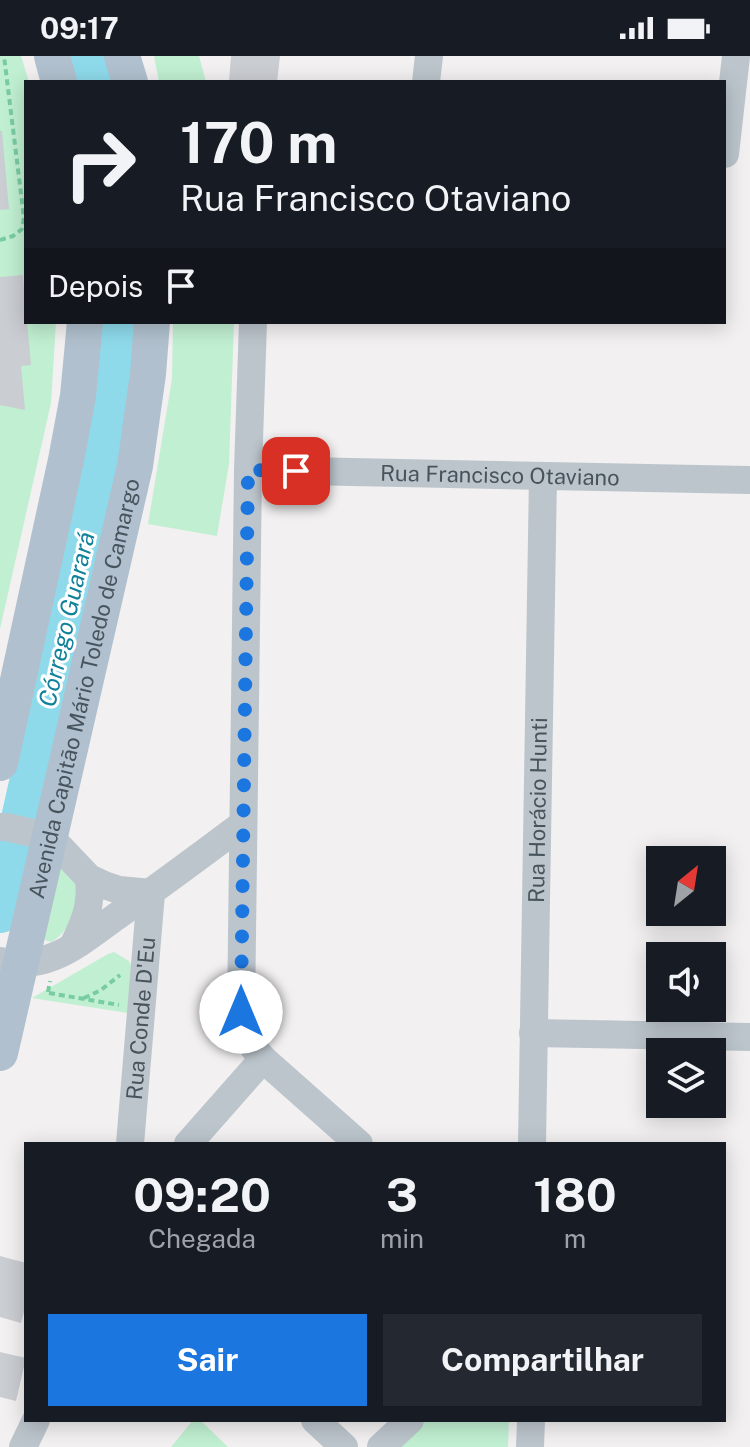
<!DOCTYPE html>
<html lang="pt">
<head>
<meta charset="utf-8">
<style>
	body { margin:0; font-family:"Public Sans",sans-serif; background:#242831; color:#f1f3f6; height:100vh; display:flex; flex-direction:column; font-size:30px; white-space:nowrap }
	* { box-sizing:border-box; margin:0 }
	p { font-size:26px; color:#9ea1a6 }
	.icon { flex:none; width:44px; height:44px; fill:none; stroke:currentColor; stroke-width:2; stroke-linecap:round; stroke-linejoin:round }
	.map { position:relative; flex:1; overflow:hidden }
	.side { position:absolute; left:24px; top:1086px; width:702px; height:280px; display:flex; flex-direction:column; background:#171b24; border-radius:0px; box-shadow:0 4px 20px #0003 }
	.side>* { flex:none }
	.banner { position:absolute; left:24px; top:24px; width:702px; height:244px; border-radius:0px; box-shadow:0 4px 20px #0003; background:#171b24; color:#f1f3f6; overflow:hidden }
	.needle { width:52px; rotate:30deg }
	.fabs { position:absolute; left:646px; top:790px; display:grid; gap:16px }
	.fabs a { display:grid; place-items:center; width:80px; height:80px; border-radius:0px; background:#171b24; box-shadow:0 4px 20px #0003; font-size:40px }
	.pin { position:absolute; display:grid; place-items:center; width:68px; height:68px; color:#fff; margin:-34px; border-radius:16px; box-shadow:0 4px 12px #0006 }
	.me { position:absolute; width:88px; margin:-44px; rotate:0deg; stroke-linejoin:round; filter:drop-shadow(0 0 6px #0008) }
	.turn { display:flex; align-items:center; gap:28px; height:168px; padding:0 24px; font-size:36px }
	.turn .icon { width:104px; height:104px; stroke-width:2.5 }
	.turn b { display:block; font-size:56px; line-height:68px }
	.then { display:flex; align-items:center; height:76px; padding:0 24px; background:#0003; gap:16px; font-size:30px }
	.eta { display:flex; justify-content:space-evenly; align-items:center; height:136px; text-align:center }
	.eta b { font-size:48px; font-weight:700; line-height:56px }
	.button { display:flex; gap:16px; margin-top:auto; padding:16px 24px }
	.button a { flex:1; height:92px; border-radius:0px; background:#1c76e0; color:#fff; font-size:32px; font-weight:700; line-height:92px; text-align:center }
	.button a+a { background:#242831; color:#f1f3f6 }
	.status { display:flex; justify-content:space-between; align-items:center; height:56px; padding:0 40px; background:#171b24; direction:ltr }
	.status svg { height:22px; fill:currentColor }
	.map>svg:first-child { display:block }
</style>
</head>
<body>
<div class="status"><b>09:17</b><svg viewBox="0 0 49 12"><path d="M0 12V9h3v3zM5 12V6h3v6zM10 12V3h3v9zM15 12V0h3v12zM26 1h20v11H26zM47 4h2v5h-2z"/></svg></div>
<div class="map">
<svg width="750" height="1391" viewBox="0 0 750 1391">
	<rect width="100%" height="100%" fill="#f2f0f0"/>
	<path fill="#c0efd1" d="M 0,0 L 21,0 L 29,26 L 26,26 L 26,266 L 56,266 L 51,347 L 0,573 Z
		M 154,0 L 199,0 L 206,26 L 159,26 Z
		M 173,266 L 234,266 L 229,408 L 217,480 L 148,468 L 172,323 Z
		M 58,807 L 81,834 C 74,854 70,876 51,886 L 42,883 Z
		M 114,896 L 129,905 L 131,909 L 128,957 L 32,942 L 108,898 Z
		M 193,1364 L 200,1364 L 228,1391 L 171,1391 Z
		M 425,1364 L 509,1364 L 508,1391 L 396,1391 Z"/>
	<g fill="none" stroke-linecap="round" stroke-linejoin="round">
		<path stroke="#8edaeb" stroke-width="40" d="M 86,0 L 93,26
			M 0,857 L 97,422 L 119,280 L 119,266"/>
	</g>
	<path fill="#cacdd2" d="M 231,0 L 280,0 L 277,26 L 229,26 Z
		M 0,75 L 2,75 L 9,153 L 0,154 Z
		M 23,219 L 26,266 L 27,266 L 31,309 L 21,310 L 25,354 L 0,349 L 0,221 Z
		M 0,1200 L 26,1207 L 26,1248 L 21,1267 L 0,1261 Z
		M 0,1296 L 26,1302 L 16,1345 L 0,1341 Z"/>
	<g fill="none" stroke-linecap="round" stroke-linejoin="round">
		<path stroke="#78cca1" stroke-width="4" stroke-dasharray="6 4" stroke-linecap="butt" d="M 0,184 L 13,180 L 22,173 L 24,162 L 4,0
			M 48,936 L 50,925
			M 49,937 L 119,949
			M 84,942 L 101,934 L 120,919"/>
		<g stroke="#bcc5cc" stroke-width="28">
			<path d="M 426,26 L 429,0"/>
			<path d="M 725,98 L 736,0"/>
			<path d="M 253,266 L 248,414 L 241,956 C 244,977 248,986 263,1003 L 359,1088"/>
			<path id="s1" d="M 248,414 L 750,424"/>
			<path d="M 0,771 L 6,771 L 50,781 L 89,822 L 104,829 L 119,834 L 151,837"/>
			<path d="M 73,890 C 85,865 92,850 89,822"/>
			<path d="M 0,905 C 19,909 36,908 55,900 C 77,891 97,874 117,860 C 160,830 201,799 243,768"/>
			<path d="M 533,977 L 750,981"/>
			<path id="s2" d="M 130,1088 L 151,837"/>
			<path d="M 188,1088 L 263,1003"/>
			<path id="s3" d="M 532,1088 L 543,420"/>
			<path d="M 315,1364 L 344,1391"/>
			<path d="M 23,1391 L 36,1364"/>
			<path d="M 381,1391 L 410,1364"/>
			<path d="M 530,1391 L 531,1364"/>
		</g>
		<g stroke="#b0c0ce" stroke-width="36">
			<path d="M 52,0 L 59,26"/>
			<path d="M 122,0 L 130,26"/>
			<path d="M 0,707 L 66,404 L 78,340 L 85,266"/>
			<path id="s4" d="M 0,997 L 135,410 L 148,318 L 152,266"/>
		</g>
	</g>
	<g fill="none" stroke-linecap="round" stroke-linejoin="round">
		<path stroke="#1c76e0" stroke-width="14" stroke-dasharray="0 25.2" d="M 241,956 L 248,414 L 296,415"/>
	</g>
	<g text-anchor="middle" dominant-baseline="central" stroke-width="6" stroke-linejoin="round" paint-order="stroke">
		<g font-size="22" fill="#48545d" stroke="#fff">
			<text stroke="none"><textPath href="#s1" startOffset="252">Rua Francisco Otaviano</textPath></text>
			<text stroke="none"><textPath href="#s4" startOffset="374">Avenida Capitão Mário Toledo de Camargo</textPath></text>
			<text stroke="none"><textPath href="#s3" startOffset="334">Rua Horácio Hunti</textPath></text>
			<text stroke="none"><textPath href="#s2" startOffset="126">Rua Conde D'Eu</textPath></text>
		</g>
		<g font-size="24" font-style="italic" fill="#0f819b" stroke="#fff">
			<text transform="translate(66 563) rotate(-77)">Córrego Guarará</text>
		</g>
	</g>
</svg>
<div class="fabs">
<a><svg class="needle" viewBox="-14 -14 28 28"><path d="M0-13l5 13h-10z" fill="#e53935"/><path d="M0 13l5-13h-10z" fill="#9ea1a6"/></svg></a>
<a><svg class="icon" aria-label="sound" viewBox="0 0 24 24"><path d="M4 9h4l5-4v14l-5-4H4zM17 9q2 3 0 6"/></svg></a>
<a><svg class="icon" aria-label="layers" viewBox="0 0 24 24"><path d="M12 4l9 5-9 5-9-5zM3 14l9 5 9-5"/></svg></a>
</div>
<div class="pin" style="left:296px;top:415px;background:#d93025"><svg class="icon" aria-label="arrive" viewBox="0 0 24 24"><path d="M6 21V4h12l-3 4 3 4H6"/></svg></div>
<svg class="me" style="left:241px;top:956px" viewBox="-20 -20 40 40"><circle r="19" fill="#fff"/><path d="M0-13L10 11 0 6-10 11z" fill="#1c76e0"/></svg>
<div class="banner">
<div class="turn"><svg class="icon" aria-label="right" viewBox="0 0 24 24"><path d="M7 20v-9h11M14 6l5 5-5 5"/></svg><div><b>170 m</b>Rua Francisco Otaviano</div></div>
<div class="then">Depois<svg class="icon" aria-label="arrive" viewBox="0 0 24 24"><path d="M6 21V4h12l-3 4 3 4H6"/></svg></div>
</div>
<section class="side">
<div class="eta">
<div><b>09:20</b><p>Chegada</p></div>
<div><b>3</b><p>min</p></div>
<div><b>180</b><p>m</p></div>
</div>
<div class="button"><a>Sair</a><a>Compartilhar</a></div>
</section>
</div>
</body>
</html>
